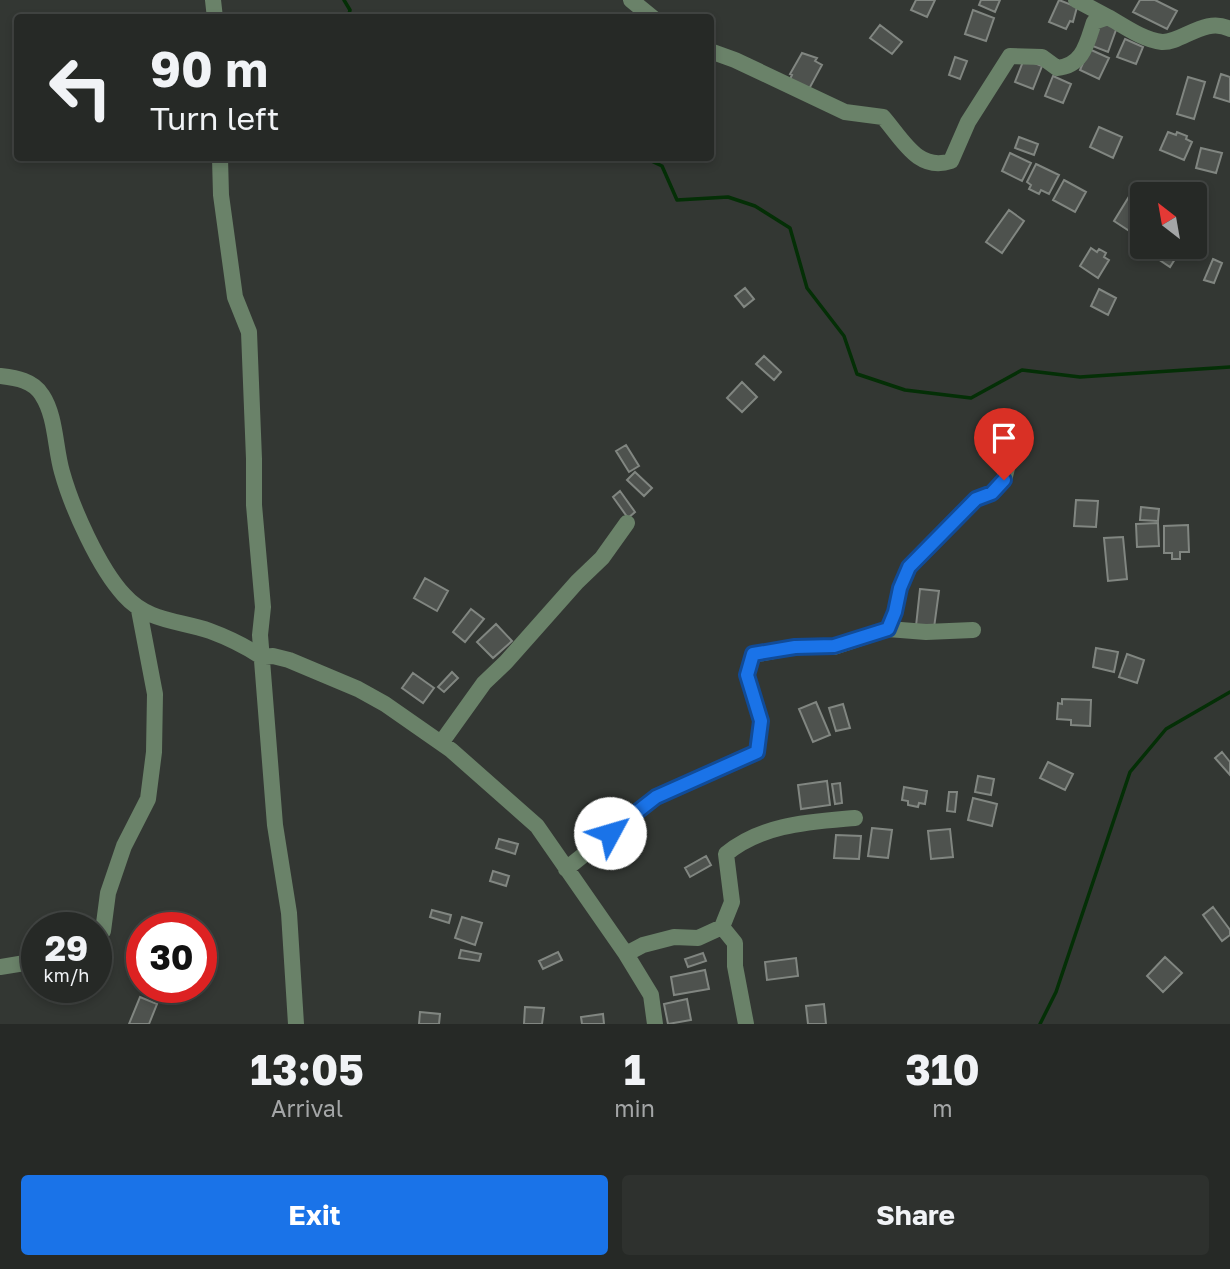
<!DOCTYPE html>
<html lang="en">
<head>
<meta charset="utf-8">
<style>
	body { margin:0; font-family:"Golos Text",sans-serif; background:#2e312e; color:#f1f3f6; height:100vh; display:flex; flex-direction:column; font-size:26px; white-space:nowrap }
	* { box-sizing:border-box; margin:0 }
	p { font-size:23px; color:#a4a6a7 }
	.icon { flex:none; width:38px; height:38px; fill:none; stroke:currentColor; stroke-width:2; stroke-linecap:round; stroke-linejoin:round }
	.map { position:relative; height:1024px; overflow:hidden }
	.panel { display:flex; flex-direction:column; background:#262926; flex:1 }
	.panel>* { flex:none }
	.banner { position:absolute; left:14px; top:14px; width:700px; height:147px; border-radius:7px; box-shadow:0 4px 10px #0003,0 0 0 2px #424543; background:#262926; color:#f1f3f6; overflow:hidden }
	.needle { width:46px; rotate:329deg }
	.tools { position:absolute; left:1130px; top:182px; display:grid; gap:14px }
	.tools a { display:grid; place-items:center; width:77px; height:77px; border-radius:7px; background:#262926; box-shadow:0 4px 10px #0003,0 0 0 2px #424543; font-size:35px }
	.speed { position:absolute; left:21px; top:912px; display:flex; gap:14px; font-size:35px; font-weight:700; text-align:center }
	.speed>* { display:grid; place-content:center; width:91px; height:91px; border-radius:50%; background:#262926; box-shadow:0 4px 10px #0003,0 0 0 2px #424543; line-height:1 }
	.speed small { font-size:18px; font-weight:400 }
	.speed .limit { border:10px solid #d22; background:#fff; color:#111 }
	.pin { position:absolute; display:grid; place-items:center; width:60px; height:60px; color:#fff; margin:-72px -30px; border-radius:50% 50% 50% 0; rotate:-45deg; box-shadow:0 0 7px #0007 }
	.pin .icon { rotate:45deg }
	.me { position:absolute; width:77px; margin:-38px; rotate:51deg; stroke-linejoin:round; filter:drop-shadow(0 0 5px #0008) }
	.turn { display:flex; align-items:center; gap:24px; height:147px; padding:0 21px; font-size:32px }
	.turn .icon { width:91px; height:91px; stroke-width:2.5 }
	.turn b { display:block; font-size:49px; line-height:60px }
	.eta { display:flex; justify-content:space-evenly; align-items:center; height:119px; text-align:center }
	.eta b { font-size:42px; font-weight:700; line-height:49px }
	.button { display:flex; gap:14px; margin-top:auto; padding:14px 21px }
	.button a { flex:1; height:80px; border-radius:7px; background:#1a73e8; color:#fff; font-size:28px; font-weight:700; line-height:80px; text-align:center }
	.button a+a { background:#2e312e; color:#f1f3f6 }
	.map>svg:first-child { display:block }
</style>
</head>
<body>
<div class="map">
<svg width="1230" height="1024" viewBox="0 0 1230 1024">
	<rect width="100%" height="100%" fill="#333733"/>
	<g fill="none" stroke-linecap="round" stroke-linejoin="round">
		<path stroke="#042f06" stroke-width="3.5" d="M 344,0 L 350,10 L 348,18
			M 645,158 L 662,166 L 677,200 L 728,197 L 755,206 L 790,228 L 807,288 L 844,336 L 857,374 L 905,390 L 971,398 L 1022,370 L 1080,377 L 1230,367
			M 1040,1024 L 1056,992 L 1130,772 L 1166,729 L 1230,692"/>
	</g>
	<path fill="#4e524e" stroke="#818681" stroke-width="2" d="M 916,0 L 935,0 L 927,17 L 911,10 Z
		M 981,0 L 1000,0 L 995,12 L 979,5 Z
		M 1059,0 L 1077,7 L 1073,22 L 1070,21 L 1066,29 L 1049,22 Z
		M 1140,0 L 1155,0 L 1177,11 L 1167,29 L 1133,12 Z
		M 973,10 L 994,18 L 986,41 L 965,34 Z
		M 1100,21 L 1117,27 L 1108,52 L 1090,45 Z
		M 880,25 L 902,42 L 892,54 L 870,38 Z
		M 1125,39 L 1143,47 L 1136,64 L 1117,57 Z
		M 1089,49 L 1109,58 L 1099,79 L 1080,70 Z
		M 802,53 L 817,58 L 815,61 L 822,65 L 809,89 L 790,79 L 792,75 L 790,74 Z
		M 955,57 L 967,61 L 960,79 L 949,75 Z
		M 1024,59 L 1042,66 L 1033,89 L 1015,82 Z
		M 1221,74 L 1230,77 L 1230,102 L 1214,97 Z
		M 1053,76 L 1071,84 L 1063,103 L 1045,96 Z
		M 1188,77 L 1205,82 L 1194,119 L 1177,114 Z
		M 1099,127 L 1122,137 L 1113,158 L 1090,147 Z
		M 1168,132 L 1176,135 L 1177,132 L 1187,136 L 1186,139 L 1192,142 L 1184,160 L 1160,150 Z
		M 1019,137 L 1038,144 L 1034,155 L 1015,148 Z
		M 1201,148 L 1222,153 L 1216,173 L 1196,168 Z
		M 1010,153 L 1031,163 L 1022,181 L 1002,171 Z
		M 1036,164 L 1059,175 L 1049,194 L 1041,190 L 1039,194 L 1029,189 L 1031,185 L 1027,182 Z
		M 1064,180 L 1086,192 L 1075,212 L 1053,200 Z
		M 1130,195 L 1143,203 L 1143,212 L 1131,232 L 1114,221 Z
		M 1009,210 L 1024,221 L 1002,253 L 986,242 Z
		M 1157,247 L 1180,247 L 1182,248 L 1170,267 L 1152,255 Z
		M 1091,248 L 1097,252 L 1099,249 L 1106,253 L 1104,257 L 1109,260 L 1098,278 L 1080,266 Z
		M 1213,259 L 1222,263 L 1214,283 L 1204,280 Z
		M 745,288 L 754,299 L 744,307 L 735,296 Z
		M 1099,289 L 1116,298 L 1108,315 L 1091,306 Z
		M 764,356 L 781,372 L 774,380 L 756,364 Z
		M 742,382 L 757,397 L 742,412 L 727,398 Z
		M 626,445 L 639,466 L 629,472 L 616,451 Z
		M 635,472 L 652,488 L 644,496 L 627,480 Z
		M 620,491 L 635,512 L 628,518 L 613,497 Z
		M 1076,500 L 1098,501 L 1096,527 L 1074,526 Z
		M 1141,507 L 1159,509 L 1158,521 L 1140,520 Z
		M 1158,523 L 1159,546 L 1137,547 L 1136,524 Z
		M 1188,525 L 1189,552 L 1180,552 L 1180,559 L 1172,559 L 1172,553 L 1164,553 L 1164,526 Z
		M 1123,537 L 1127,579 L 1108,581 L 1104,538 Z
		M 425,578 L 448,591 L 437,611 L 414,598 Z
		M 920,589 L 939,591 L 934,628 L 916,626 Z
		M 471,609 L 484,619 L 465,642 L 453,632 Z
		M 496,624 L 512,641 L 493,658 L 477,642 Z
		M 1096,648 L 1118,652 L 1114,672 L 1093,667 Z
		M 1127,654 L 1144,660 L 1137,683 L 1119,677 Z
		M 452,672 L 458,678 L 444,692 L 438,687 Z
		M 413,673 L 434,688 L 423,703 L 402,688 Z
		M 1062,699 L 1091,700 L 1090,726 L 1071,725 L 1071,720 L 1057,719 L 1058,703 L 1062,704 Z
		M 816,702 L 830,735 L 813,742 L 799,709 Z
		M 843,704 L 850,728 L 836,731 L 829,708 Z
		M 1222,752 L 1230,762 L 1230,775 L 1215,758 Z
		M 1048,762 L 1073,774 L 1065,790 L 1040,778 Z
		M 978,776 L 994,779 L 991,795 L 975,792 Z
		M 827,781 L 830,805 L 801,809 L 798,785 Z
		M 840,783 L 842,803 L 835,804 L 832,784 Z
		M 904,787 L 927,791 L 925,804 L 919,803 L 918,807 L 908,805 L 908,801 L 902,800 Z
		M 949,792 L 957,792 L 955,812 L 947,811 Z
		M 973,798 L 997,804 L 992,826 L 968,820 Z
		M 872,828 L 892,830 L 888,858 L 868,856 Z
		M 950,829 L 953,857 L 931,859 L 928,831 Z
		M 836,835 L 861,836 L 859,859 L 834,858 Z
		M 499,839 L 518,844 L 515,854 L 496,848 Z
		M 706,856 L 711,865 L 690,877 L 685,868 Z
		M 493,871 L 509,876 L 506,886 L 490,881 Z
		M 1213,907 L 1230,930 L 1230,935 L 1222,941 L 1203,915 Z
		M 432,910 L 451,915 L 449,923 L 430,917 Z
		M 462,917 L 482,923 L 475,945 L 455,938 Z
		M 461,950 L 481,954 L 479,961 L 459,958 Z
		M 558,952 L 562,960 L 543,969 L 539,961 Z
		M 703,953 L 706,961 L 688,967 L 685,959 Z
		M 1165,957 L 1182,973 L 1163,992 L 1147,976 Z
		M 796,958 L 798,976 L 767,980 L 765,962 Z
		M 705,970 L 709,989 L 674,995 L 671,977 Z
		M 140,997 L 157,1004 L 149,1024 L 129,1024 Z
		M 687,999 L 691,1020 L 668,1024 L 664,1004 Z
		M 824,1004 L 826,1024 L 808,1024 L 806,1006 Z
		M 525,1007 L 544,1008 L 542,1024 L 524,1024 Z
		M 420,1012 L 440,1014 L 439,1024 L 419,1024 Z
		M 603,1014 L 604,1024 L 582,1024 L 581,1017 Z"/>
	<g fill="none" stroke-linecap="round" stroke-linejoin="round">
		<path stroke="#6a8269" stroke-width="16" d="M 213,0 L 215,18
			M 631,0 L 653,18
			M 1076,0 L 1108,17
			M 710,51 L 735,60 L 845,112 L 883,117 C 903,140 918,172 951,161 L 968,122 L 1010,56 L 1042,57 L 1057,68 C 1083,66 1087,43 1094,22 L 1108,17 C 1124,26 1143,40 1162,42 C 1182,43 1205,16 1230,29
			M 220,158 L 221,195 L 235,297 L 249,332 L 254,459 L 254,505 L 263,607 L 260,635 L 275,825 L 289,913 L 296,1024
			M 0,376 C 16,378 33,380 42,395 C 56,416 55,448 62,472 C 72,508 99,568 124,595 C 148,622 178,620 210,631 C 229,638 245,646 262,657 L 273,656 L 289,660 L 358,689 L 385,704 L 451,750 L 537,826 L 626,954 L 651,995 L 655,1024
			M 888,629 L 895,612 L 900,588 L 909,567 L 976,499 L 992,493 L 1004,480 L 1010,456 L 1020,434
			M 441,743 L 484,683 L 506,662 L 577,582 L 602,558 L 627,523
			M 566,869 L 656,797 L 757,752 L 761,721 L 747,675 L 753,655 L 795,647 L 834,647 L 888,629 L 926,632 L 973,630
			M 722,927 L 735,943 L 735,966 L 746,1024
			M 96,935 L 103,931 L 108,893 L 124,846 L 148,799 L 154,752 L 155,694 L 139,610
			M 626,954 L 643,945 L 674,937 L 698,938 L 722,927 L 732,902 L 726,854 C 762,824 810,822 855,818
			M 0,967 L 37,961"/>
	</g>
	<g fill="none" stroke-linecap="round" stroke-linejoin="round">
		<g stroke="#114b97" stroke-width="18">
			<path id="route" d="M 610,833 L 656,797 L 757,752 L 761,721 L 747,675 L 753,654 L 795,647 L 834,646 L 888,629 L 895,612 L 900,588 L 909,567 L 976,499 L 992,493 L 1004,480"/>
		</g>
		<use href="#route" stroke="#1a73e8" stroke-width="12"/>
	</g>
</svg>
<div class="tools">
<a><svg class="needle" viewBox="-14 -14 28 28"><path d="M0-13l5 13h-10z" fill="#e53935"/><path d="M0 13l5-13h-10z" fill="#a4a6a7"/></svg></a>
</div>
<div class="speed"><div>29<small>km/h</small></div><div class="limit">30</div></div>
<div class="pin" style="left:1004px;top:480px;background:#d93025"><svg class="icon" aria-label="arrive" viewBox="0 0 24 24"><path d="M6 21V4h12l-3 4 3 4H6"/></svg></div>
<svg class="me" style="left:610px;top:833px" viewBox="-20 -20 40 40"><circle r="19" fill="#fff"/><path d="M0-13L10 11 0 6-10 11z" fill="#1a73e8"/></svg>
<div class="banner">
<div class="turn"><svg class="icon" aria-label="left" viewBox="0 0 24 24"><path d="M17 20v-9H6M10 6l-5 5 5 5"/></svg><div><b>90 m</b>Turn left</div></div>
</div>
</div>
<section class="panel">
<div class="eta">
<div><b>13:05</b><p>Arrival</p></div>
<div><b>1</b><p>min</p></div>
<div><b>310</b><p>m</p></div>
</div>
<div class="button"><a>Exit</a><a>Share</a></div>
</section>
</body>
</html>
